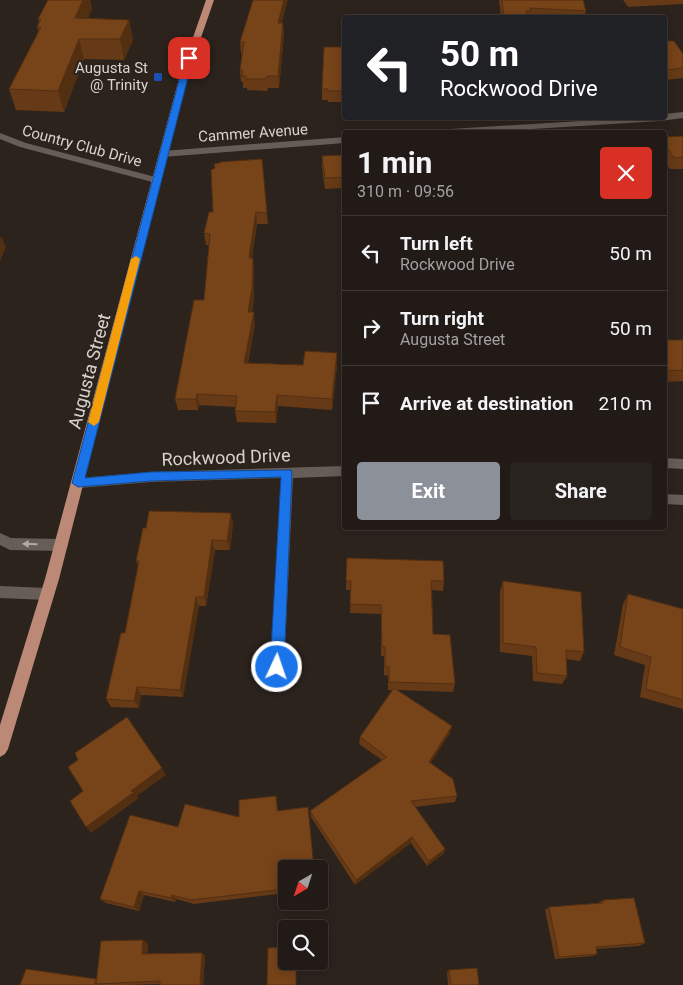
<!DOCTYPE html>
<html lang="en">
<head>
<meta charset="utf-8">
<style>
	body { margin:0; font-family:Roboto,sans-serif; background:#29231f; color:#f1f3f6; height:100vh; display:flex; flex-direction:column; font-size:19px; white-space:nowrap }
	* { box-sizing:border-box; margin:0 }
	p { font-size:16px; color:#a2a1a1 }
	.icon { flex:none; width:28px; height:28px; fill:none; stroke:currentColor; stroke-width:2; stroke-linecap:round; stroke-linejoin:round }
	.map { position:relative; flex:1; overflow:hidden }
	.drawer { position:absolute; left:342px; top:130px; width:325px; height:400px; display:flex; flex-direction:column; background:#211a16; border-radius:5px; box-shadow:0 2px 12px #0003,0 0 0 1px #3e3835 }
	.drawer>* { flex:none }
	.hud { position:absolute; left:342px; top:15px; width:325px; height:105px; border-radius:5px; box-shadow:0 2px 12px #0003,0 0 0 1px #3e3835; background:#202124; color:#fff; overflow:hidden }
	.needle { width:32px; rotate:219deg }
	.buttons { position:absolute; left:278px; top:860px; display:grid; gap:10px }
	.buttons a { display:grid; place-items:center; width:50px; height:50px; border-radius:5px; background:#211a16; box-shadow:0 2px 12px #0003,0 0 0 1px #3e3835; font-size:25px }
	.pin { position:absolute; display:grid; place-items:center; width:42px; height:42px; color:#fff; margin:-21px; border-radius:10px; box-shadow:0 2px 8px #0006 }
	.me { position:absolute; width:55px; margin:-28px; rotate:3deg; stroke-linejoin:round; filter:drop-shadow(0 0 4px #0008) }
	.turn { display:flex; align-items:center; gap:18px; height:105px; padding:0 15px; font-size:22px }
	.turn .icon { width:65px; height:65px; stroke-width:2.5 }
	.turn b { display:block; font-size:35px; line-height:42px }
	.round { display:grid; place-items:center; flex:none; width:52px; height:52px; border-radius:5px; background:#29231f }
	.head { display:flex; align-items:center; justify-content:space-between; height:85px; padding:0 15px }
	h1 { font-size:30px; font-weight:700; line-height:38px }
	.action { display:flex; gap:10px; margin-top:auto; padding:10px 15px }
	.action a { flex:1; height:58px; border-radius:5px; background:#8c9099; color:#fff; font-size:20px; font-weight:700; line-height:58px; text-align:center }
	.action a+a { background:#29231f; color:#f1f3f6 }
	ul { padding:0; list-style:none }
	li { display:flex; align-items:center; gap:15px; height:75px; padding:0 15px; border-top:1px solid #3e3835 }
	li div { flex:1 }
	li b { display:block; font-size:19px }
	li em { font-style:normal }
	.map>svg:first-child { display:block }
</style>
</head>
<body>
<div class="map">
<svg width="683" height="985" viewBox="0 0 683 985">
	<rect width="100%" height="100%" fill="#2c231d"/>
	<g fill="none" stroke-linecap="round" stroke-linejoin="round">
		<path fill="#675d57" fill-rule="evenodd" d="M 683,112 L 683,118 L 660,121 L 482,132 L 447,132 L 451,129 L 629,118 L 665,118 L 665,114 Z
			M 0,133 L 26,143 L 159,178 L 161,180 L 156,183 L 20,147 L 0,139 Z
			M 345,137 L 345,143 L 163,157 L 159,154 L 163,151 Z
			M 665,458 L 683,459 L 683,469 L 665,468 Z
			M 345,466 L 345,476 L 293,478 L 284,667 L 282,672 L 277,674 L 272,672 L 270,667 L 281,478 L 151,482 L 78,488 L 74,487 L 72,483 L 74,479 L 78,478 L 151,472 Z
			M 665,494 L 683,495 L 683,505 L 665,504 Z
			M 0,533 L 11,538 L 61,539 L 66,541 L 68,545 L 66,549 L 61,551 L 10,550 L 0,545 Z
			M 0,586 L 47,588 L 52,590 L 54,594 L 52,598 L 47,600 L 0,598 Z"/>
		<path fill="#bc8977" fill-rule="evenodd" d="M 206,0 L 214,0 L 188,75 L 59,579 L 8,749 L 5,754 L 0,757 L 0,725 L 45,579 L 180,75 Z"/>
	</g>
	<path fill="#663a16" d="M 48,0 L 90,0 L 92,9 L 88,18 L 129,20 L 133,40 L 124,60 L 84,59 L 64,112 L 16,110 L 9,89 L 39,32 L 37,27 L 39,23 L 38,19 Z
		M 499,0 L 583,0 L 586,11 L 584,18 L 501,18 Z
		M 611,0 L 683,0 L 683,4 L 628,7 L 623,0 Z
		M 282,23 L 284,34 L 279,88 L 268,88 L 267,91 L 247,90 L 247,88 L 243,88 L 243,82 L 241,82 L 240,70 L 243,54 L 241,54 L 240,42 Z
		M 665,41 L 683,54 L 683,78 L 665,80 Z
		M 345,47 L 345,102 L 328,102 L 328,100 L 322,100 L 322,89 Z
		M 683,136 L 683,169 L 670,169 L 665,162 L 665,137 Z
		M 345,155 L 345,188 L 325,189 L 322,167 L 322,156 Z
		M 262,159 L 268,224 L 257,224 L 252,258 L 254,269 L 254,299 L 252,312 L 255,324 L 248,363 L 303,365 L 337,365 L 332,410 L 278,406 L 276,423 L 237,422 L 235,411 L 235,407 L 199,405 L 198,410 L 178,410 L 175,399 L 204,300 L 209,245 L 206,245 L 204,233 L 213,212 Z
		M 665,340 L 683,340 L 683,381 L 665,382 Z
		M 233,523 L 230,550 L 215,550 L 206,606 L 199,606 L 183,697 L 141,695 L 139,708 L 111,707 L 106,699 L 125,633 L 138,565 L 136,561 Z
		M 347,558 L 444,581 L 443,591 L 432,590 L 433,634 L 455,684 L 453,692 L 398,690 L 450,733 L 430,763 L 457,796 L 455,802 L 415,807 L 445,849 L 443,854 L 427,866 L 411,843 L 355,885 L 311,817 L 310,811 L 382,760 L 359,744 L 360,737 L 392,690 L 388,690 L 388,676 L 384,675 L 384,656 L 381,656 L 381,614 L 350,613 L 351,590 L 346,590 Z
		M 503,581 L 584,652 L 580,661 L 566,659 L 567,676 L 562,684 L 533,681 L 532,656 L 500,652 L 500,591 Z
		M 628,594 L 683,609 L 683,709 L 640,697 L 645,665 L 614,655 L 623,604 Z
		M 276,796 L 286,869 L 286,893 L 194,904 L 176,899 L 175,902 L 144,895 L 139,911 L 106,903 L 100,899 L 178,827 L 239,817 Z
		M 603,900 L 645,943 L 639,946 L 596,949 L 597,954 L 593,956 L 555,959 L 545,910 L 549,907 L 598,903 Z
		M 148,943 L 147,954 L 202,953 L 205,956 L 203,985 L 160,985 L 160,984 L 128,985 L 20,985 L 97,980 Z
		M 449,970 L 479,985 L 448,985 L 447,972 Z"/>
	<path fill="#532f12" d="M 78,0 L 90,0 L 92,9 L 80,38 L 75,18 Z
		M 284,0 L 288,0 L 279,34 L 278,23 Z
		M 129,20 L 133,40 L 124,60 L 120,39 Z
		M 283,23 L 284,34 L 279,88 L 278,76 Z
		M 79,39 L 84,59 L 64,112 L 58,91 Z
		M 256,212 L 257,224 L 250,269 L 249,258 Z
		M 1,236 L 6,247 L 0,261 L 0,239 Z
		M 253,258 L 254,269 L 254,299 L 250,324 L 248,312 Z
		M 254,312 L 255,324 L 245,375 L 244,363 Z
		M 337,353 L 337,365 L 332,410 L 332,399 Z
		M 197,394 L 199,405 L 198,410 L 196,399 Z
		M 277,395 L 278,406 L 276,423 L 275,412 Z
		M 231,513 L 233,523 L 230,550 L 227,541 Z
		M 212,540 L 215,550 L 206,606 L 204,597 Z
		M 196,597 L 199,606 L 183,697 L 180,690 Z
		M 137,687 L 141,695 L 139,708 L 134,701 Z
		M 452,726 L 450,733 L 427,769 L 429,762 Z
		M 162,768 L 166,775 L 137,796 L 139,798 L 91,833 L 86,827 L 131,791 Z
		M 412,837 L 411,843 L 355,885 L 356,880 Z
		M 445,849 L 443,854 L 427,866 L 429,861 Z
		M 139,891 L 144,895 L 139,911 L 134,907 Z
		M 172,895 L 176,899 L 175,902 L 171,898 Z
		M 143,940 L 148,943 L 147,957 L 142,954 Z
		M 202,953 L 205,956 L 203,985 L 200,985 Z"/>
	<path fill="#774319" stroke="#532f12" d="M 48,0 L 83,0 L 75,18 L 129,20 L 120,39 L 79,39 L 58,91 L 9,89 L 41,27 L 37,27 L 41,19 L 38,19 Z
		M 253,0 L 284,0 L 278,23 L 283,23 L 278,76 L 267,76 L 266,79 L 246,79 L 246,76 L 242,76 L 243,70 L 240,70 L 244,42 L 240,42 Z
		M 502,0 L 583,0 L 586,11 L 530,8 L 531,11 L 526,11 L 527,18 L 504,18 Z
		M 665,41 L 674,41 L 683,54 L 683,68 L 665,70 Z
		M 324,47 L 345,47 L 345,91 L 328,91 L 328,89 L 322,89 Z
		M 683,136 L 683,157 L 674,158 L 665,144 L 665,137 Z
		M 345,155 L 345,177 L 325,178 L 322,156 Z
		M 262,159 L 267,213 L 256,212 L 249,258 L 253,258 L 252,288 L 248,312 L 254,312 L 244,363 L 303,365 L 305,351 L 337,353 L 332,399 L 277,395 L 275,412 L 235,411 L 237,396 L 197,394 L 196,399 L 175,399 L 194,300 L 204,300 L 210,234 L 204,233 L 209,212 L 213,212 L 211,170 L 215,168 L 214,164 L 220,163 L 220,162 Z
		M 665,340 L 683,340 L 683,370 L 665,371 Z
		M 149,511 L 231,513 L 227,541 L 212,540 L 204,597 L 196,597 L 180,690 L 137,687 L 134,701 L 106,699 L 121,633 L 125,633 L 139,561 L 136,561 L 143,528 L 146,528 Z
		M 347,558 L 443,561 L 444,581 L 431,581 L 433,634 L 450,635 L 455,684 L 389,682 L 389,667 L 385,667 L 385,647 L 382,647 L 381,605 L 350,604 L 351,581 L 346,581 Z
		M 503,581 L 581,592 L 584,652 L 566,650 L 567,676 L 537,673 L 536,647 L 503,643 Z
		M 628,594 L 683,609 L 683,700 L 646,689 L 651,657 L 620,647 Z
		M 394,688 L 452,726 L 429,762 L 453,779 L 457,796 L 411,801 L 445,849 L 429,861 L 412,837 L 356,880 L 310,811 L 387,757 L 360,737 Z
		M 127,717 L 162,768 L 131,791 L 134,792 L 86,827 L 70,801 L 83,791 L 68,767 L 78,760 L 75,753 Z
		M 276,796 L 277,811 L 308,807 L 314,869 L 286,869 L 286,889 L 191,900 L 172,895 L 171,898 L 139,891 L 134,907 L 100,899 L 130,815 L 178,827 L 185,804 L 239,817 L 239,800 Z
		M 634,898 L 645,943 L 596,947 L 597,954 L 559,957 L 549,907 L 603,903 L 603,900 Z
		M 143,940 L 142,954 L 202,953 L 200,985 L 160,985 L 160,981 L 96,984 L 101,941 Z
		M 286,947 L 286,961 L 296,961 L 296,985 L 267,985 L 268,948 Z
		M 477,968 L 479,985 L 451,985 L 449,970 Z
		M 26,969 L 96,979 L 94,985 L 20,985 Z"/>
	<defs><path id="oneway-solid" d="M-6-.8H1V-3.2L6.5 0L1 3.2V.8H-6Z" transform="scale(1.25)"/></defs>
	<use fill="#b0a9a5" href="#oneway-solid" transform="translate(30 544) rotate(-179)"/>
	<path fill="#1a73e8" stroke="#114b97" d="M 189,56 L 193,58 L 85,478 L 151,472 L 291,470 L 292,473 L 284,667 L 282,671 L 277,673 L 272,671 L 270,667 L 281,477 L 151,481 L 78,487 L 72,483 L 185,58 Z"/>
	<path fill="#f59e0b" d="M 136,256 L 140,259 L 99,422 L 94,426 L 88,422 L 131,259 Z"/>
	<rect fill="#1a4fb4" stroke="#2c231d" stroke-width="2" x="153" y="72" width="10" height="10" rx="2.5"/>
	<g text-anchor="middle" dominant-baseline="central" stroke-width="4" stroke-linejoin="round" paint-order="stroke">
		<g font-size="15" fill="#d8d2cf" stroke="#2c231d" text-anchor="end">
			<text x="148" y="68">Augusta St<tspan x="148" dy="17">@ Trinity</tspan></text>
		</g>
		<g font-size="15" fill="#d8d2cf" stroke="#2c231d">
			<text transform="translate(253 133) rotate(-4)">Cammer Avenue</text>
			<text transform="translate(82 146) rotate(15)">Country Club Drive</text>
		</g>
		<g font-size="18" fill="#d8d2cf" stroke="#2c231d">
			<text transform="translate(89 371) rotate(-75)">Augusta Street</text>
			<text transform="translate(226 457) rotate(-2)">Rockwood Drive</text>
		</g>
	</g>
</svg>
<div class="buttons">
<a><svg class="needle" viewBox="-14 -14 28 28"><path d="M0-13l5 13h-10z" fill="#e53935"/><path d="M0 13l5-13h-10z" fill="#a2a1a1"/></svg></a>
<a><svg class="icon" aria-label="search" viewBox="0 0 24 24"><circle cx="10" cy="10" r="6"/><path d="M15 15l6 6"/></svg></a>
</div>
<div class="pin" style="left:189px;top:58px;background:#d93025"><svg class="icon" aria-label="arrive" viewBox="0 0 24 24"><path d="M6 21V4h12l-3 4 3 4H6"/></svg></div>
<svg class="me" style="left:277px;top:667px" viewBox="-20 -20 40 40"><circle r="17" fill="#1a73e8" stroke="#fff" stroke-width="3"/><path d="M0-11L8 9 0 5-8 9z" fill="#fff"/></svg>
<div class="hud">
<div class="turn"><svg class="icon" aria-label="left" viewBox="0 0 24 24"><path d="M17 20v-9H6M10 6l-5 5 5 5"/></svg><div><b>50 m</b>Rockwood Drive</div></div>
</div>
<section class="drawer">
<div class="head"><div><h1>1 min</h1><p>310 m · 09:56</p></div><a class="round" style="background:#d93025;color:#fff"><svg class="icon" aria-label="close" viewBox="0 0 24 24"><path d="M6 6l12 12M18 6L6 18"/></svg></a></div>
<ul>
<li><svg class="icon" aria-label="left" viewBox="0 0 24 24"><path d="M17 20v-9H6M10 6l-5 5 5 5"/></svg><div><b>Turn left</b><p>Rockwood Drive</p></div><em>50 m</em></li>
<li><svg class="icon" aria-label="right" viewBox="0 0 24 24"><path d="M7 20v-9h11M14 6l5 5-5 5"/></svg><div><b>Turn right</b><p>Augusta Street</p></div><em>50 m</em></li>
<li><svg class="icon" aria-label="arrive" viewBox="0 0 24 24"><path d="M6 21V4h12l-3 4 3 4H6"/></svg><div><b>Arrive at destination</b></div><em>210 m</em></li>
</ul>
<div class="action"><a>Exit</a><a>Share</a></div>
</section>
</div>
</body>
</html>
